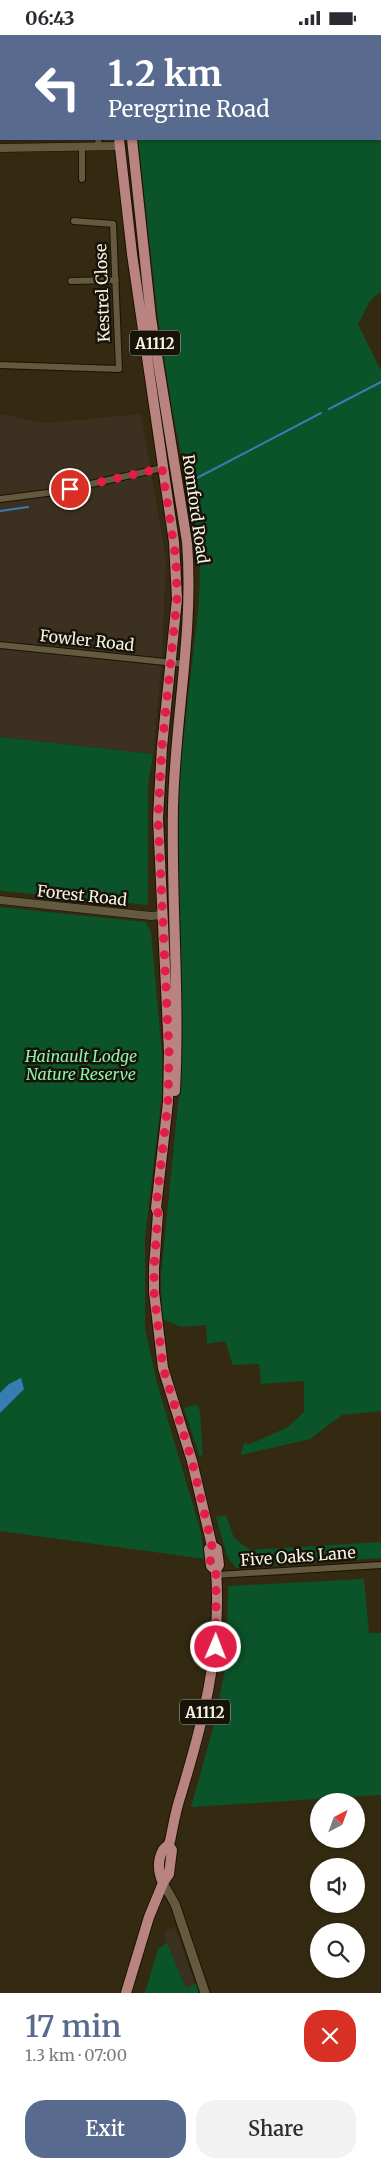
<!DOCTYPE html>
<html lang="en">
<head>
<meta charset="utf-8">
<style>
	body { margin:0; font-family:Merriweather,serif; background:#f2f2f3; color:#2b2b33; height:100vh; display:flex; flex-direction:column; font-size:19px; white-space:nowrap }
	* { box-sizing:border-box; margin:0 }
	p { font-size:16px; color:#7c7c81 }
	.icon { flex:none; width:28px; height:28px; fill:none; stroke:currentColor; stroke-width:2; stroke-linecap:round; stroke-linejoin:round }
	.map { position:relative; height:1958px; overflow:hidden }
	.sheet { display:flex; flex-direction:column; background:#fff; flex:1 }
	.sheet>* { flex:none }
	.top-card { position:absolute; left:0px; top:0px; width:381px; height:105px; box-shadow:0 1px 4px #0004; background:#586a8e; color:#fff; overflow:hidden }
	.needle { width:32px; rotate:41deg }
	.buttons { position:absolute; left:310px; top:1758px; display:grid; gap:10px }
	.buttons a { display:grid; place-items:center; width:55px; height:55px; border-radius:50%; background:#fff; box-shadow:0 1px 4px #0004; font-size:25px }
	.pin { position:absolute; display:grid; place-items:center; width:42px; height:42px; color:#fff; margin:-21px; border:2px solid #fff; border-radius:50%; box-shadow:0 1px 5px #0007 }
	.me { position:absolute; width:55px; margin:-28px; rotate:1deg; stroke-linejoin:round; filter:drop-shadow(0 0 4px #0008) }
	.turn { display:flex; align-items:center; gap:18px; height:105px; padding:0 25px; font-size:22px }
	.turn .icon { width:65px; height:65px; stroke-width:2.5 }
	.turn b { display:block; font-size:35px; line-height:42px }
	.round { display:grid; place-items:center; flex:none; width:52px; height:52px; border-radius:20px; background:#f2f2f3 }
	.summary { display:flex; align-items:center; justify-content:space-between; height:85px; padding:0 25px }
	h1 { font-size:30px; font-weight:600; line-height:38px; color:#586a8e }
	.button { display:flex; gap:10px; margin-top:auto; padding:10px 25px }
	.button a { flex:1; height:58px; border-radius:20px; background:#586a8e; color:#fff; font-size:20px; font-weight:600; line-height:58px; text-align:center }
	.button a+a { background:#f2f2f3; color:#2b2b33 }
	.status { display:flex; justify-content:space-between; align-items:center; height:35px; padding:0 25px; background:#fff; direction:ltr }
	.status svg { height:14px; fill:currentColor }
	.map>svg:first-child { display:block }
</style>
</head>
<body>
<div class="status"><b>06:43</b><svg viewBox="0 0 49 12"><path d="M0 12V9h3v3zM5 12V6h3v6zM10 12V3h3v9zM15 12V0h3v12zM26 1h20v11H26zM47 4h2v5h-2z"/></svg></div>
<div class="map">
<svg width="381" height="1958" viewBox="0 0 381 1958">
	<rect width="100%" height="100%" fill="#342a11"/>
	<path fill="#3c3121" d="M 0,379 L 45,388 L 141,379 L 166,525 L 162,621 L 153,719 L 0,702 Z
		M 175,1892 L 195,1949 L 186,1953 L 164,1900 L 165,1896 Z"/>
	<path fill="#0b5329" d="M 134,0 L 381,0 L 381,256 L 370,266 L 358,289 L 381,336 L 381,1376 L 342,1380 L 310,1404 L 241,1420 L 244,1408 L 250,1409 L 288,1392 L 304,1377 L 304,1346 L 261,1349 L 259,1329 L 233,1330 L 225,1306 L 207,1309 L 206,1290 L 181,1292 L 162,1284 L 161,1240 L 181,1039 L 180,885 L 177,816 L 179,743 L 199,567 L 200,529 L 196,489 L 172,374 L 158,284 L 138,104 L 380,104 L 380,1 Z
		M 0,702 L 153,719 L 148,750 L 148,870 L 0,856 Z
		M 0,872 L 146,887 L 151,897 L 162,1019 L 162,1059 L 145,1202 L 145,1294 L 157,1348 L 200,1494 L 205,1524 L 0,1496 Z
		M 198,1370 C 202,1378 201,1406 203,1418 L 200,1422 L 184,1374 L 188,1371 Z
		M 226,1480 L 234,1503 L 250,1515 L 381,1507 L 381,1523 L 236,1533 L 227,1521 L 216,1482 Z
		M 364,1544 L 369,1598 L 381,1598 L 381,1760 L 191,1772 L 215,1686 L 226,1628 L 228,1551 Z
		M 167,1908 L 186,1953 L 197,1948 L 201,1958 L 145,1958 L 158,1914 Z"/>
	<path fill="#387cb4" d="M 21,1343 L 24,1354 L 0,1378 L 0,1358 L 9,1349 Z"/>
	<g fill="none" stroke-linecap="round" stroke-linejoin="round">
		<path stroke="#387cb4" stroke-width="2" d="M 329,374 L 381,347
			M 195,444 L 321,378
			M 0,476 L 28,472"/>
		<g stroke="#1b1200" stroke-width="8">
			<path id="minor" d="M 0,0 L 72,1
				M 88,1 L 88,0
				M 98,104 L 99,111
				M 82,112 L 82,144
				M 71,246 L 116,245
				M 0,330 L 119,334 L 113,189 L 74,186
				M 0,464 L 55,457 L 162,433
				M 0,610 L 185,629
				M 216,1540 L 381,1530"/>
		</g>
		<g stroke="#1b1200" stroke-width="9">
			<path id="tertiary" d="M 0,113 L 119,111
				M 0,865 L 151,881 L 161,880"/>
		</g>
		<g stroke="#1b1200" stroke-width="11">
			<path id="secondary" d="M 163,1848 L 175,1869 L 205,1958"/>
		</g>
		<g stroke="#1b1200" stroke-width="12">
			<path id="primary" d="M 130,0 L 130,1
				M 119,1 L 119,0
				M 119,104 L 132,219 L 174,507 L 177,564 L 162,712 L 158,783 L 169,1017 L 168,1067 L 156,1173 L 158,1178 L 154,1233 L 154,1257 L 163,1333 L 192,1426 L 212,1511 L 217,1514 L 219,1530 L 216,1535 C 222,1617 203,1688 179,1766 C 175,1779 173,1792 170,1806 C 169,1811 166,1811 163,1815 C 157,1826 158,1837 163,1848
				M 132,104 L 151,283 L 187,507 C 194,596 175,683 173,772 C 171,866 180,962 175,1056
				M 212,1511 L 209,1514 L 211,1531 L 216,1535
				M 126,1958 L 149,1882 L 163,1848 L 169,1839 L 172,1815 L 169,1810"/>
		</g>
		<use href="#minor" stroke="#645a3f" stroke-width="6"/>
		<use href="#tertiary" stroke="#645a3f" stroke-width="8"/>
		<use href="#secondary" stroke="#645a3f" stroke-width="9"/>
		<use href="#primary" stroke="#b98380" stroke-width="10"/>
	</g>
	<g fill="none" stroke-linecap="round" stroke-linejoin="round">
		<path stroke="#e11d48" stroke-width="9" stroke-dasharray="0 16.2" d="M 70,454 L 162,433 L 176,524 L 177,564 L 162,712 L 158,783 L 169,1017 L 168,1067 L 156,1173 L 158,1178 L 154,1233 L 154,1257 L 163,1333 L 192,1426 L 212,1510 L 209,1514 L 211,1531 L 216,1535 L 216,1612"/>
	</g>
	<g text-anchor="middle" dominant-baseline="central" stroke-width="5" stroke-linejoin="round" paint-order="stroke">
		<g fill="#181309" stroke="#b5b0a2" stroke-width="1">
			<rect x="130" y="295.5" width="50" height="25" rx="4"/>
			<rect x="180" y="1664.5" width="50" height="25" rx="4"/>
		</g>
		<g font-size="15" font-weight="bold" fill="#f8f3e3">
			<text x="155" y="308">A1112</text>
			<text x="205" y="1677">A1112</text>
		</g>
		<g font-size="16" fill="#f8f3e3" stroke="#181309">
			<text transform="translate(102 258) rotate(-92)">Kestrel Close</text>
			<text transform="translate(196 474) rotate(82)">Romford Road</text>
			<text transform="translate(87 605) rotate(6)">Fowler Road</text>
			<text transform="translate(82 860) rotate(6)">Forest Road</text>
			<text transform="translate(298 1521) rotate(-4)">Five Oaks Lane</text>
		</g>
		<g font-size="16" font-style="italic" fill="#8bf2a9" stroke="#181309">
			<text x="81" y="1021">Hainault Lodge<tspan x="81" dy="18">Nature Reserve</tspan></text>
		</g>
	</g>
</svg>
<div class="buttons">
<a><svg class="needle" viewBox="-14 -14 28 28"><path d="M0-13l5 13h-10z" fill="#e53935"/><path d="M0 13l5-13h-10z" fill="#7c7c81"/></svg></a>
<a><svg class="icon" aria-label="sound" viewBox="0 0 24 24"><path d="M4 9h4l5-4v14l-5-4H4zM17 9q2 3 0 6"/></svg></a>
<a><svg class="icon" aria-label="search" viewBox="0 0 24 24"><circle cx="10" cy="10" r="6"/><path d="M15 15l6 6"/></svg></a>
</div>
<div class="pin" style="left:70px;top:454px;background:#d93025"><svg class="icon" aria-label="arrive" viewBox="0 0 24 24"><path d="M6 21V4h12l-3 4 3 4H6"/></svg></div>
<svg class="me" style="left:216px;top:1612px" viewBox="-20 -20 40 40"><circle r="17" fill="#e11d48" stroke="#fff" stroke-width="3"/><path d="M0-11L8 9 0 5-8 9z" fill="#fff"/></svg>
<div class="top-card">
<div class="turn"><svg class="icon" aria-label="left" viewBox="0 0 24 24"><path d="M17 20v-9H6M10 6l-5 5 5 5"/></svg><div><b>1.2 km</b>Peregrine Road</div></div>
</div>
</div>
<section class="sheet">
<div class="summary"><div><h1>17 min</h1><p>1.3 km · 07:00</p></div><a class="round" style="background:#d93025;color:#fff"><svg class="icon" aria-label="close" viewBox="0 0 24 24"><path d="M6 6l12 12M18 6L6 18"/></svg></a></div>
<div class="button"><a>Exit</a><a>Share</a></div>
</section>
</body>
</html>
